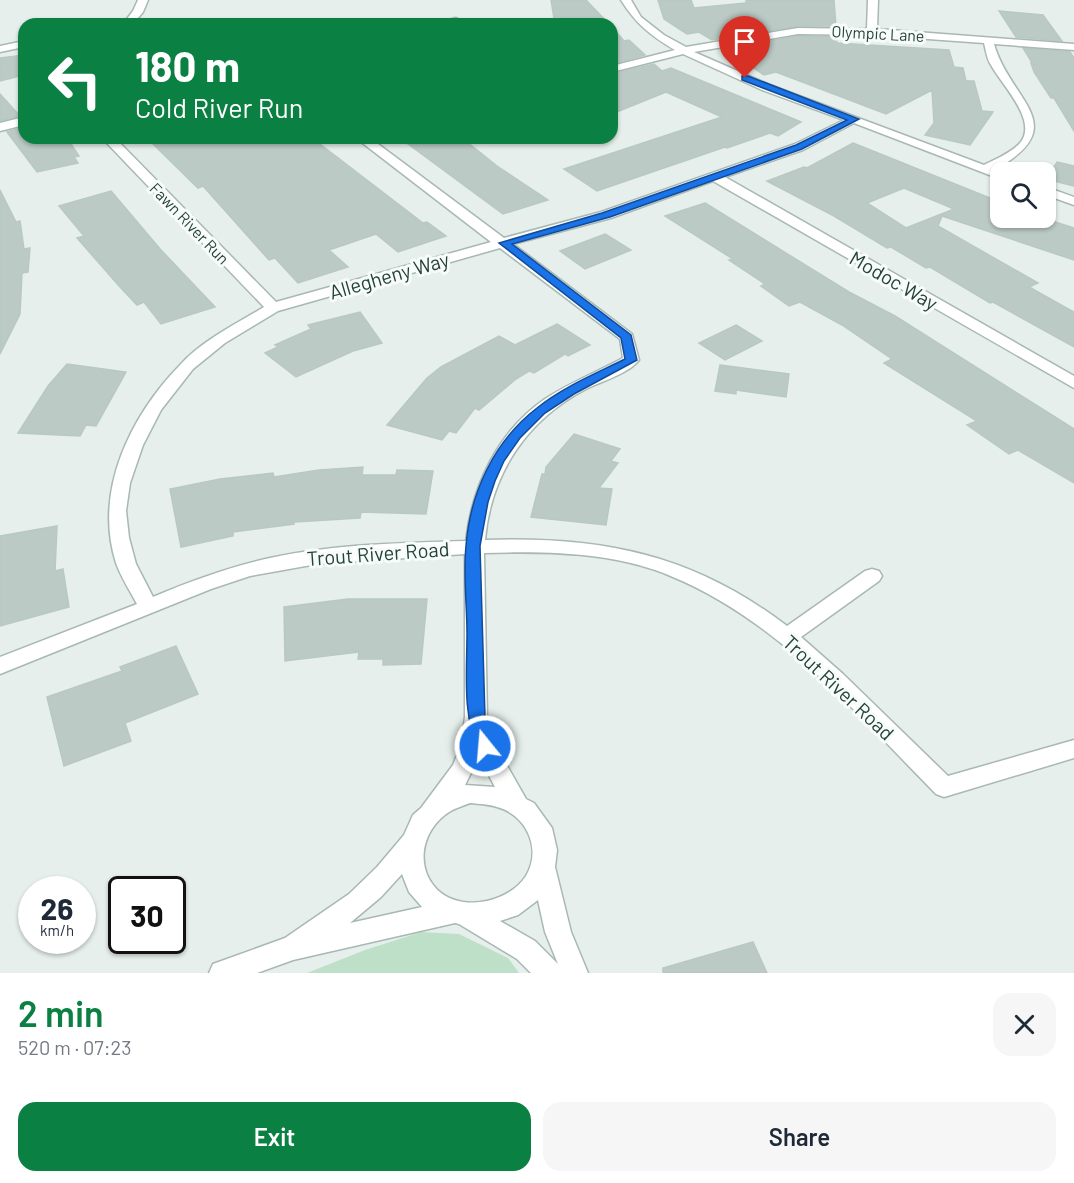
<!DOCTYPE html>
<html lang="en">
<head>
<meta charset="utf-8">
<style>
	body { margin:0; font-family:Barlow,sans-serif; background:#f6f6f7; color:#1f2937; height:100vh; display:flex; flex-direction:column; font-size:22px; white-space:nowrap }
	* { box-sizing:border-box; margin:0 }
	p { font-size:20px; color:#747a83 }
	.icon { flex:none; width:33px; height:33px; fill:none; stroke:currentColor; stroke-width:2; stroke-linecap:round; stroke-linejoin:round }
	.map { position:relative; height:973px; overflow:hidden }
	.details { display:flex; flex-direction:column; background:#fff; flex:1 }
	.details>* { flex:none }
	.top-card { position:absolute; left:18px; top:18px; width:600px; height:126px; border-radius:18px; box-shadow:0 2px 4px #0004; background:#0b8043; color:#fff; overflow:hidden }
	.controls { position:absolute; left:990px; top:162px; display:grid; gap:12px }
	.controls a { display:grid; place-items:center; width:66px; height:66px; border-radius:12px; background:#fff; box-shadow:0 2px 4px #0004; font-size:30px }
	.speed { position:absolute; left:18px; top:876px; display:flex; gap:12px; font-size:30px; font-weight:700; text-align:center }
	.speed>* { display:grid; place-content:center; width:78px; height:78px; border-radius:50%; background:#fff; box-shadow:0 2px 4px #0004; line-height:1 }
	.speed small { font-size:15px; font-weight:400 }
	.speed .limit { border:3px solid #111; border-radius:9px; background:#fff; color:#111 }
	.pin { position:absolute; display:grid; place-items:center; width:51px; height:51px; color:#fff; margin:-62px -26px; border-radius:50% 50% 50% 0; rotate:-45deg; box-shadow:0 0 6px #0007 }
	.pin .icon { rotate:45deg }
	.me { position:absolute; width:66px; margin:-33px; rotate:343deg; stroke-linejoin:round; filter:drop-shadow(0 0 4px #0008) }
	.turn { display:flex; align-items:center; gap:21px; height:126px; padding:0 18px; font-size:27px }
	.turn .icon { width:78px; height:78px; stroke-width:2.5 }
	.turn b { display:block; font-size:42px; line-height:51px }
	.round { display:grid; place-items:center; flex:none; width:63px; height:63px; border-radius:18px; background:#f6f6f7 }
	.overview { display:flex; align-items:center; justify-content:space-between; height:102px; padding:0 18px }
	h1 { font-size:36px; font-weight:600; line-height:45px; color:#0b8043 }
	.button { display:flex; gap:12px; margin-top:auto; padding:12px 18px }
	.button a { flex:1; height:69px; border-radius:18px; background:#0b8043; color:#fff; font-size:24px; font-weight:600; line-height:69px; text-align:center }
	.button a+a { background:#f6f6f7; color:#1f2937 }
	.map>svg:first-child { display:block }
</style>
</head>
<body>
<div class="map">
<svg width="1074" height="973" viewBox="0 0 1074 973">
	<rect width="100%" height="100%" fill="#e6efeb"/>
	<path fill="#bfe0c8" d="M 421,932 L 459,934 L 508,958 L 519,973 L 307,973 L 365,950 Z"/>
	<path fill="#bbcac4" stroke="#b8c9c2" stroke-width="1.5" fill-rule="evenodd" d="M 551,0 L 586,0 L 609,24 L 555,24 Z
		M 658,0 L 691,0 L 694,8 L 746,3 L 746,0 L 834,0 L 836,26 L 798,26 L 712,40 L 699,32 L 687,34 L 664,19 Z
		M 999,11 L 1043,15 L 1062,41 L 1016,37 Z
		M 612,27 L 624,41 L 629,40 L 645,55 L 612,64 Z
		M 798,36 L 836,37 L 837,43 L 949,50 L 954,67 L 963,68 L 966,81 L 974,81 L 982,111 L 993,112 L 970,145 L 925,135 L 934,123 L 932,90 L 886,114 L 776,72 L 764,75 L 725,49 Z
		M 1023,48 L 1070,52 L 1074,58 L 1074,131 L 1054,98 L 1051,98 L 1034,72 L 1031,63 L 1033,64 Z
		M 24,55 L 24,75 L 0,81 L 0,58 Z
		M 654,64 L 662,71 L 671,68 L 801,122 L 778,136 L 770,133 L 727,148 L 725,147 L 597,191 L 564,169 L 722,117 L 666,92 L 612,114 L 612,74 Z
		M 0,94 L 20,116 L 0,121 Z
		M 24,127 L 24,138 L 67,138 L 79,156 L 74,157 L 78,163 L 37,172 L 7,132 Z
		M 147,138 L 312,138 L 423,223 L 427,222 L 446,236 L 398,252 L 376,234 L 329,250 L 348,267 L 298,283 L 275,258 L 269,260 L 203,186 L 198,188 Z
		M 400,138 L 462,138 L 497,166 L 548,200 L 503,214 Z
		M 853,143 L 1000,202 L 1000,218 L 1043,218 L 1074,228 L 1074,260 L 942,216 L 938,226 L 1038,283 L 1029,287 L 1074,312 L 1074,347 L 993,302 L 990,303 L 930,267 L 926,268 L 891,247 L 887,248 L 834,216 L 767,181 L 804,167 L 807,168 ZM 904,188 L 954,209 L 906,228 L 867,203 Z
		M 1057,162 L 1074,166 L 1074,186 L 1046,179 Z
		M 0,190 L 16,222 L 20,221 L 24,249 L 30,248 L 28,272 L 22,273 L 20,314 L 0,354 Z
		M 111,191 L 161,250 L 215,307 L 161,324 L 144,302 L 137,305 L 120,287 L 77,238 L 84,236 L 59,206 Z
		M 705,203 L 849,292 L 895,316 L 1074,429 L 1074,483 L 1018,450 L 1009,454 L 967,425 L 977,421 L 884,363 L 892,359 L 842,325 L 800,302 L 789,306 L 761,286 L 765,284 L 729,260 L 733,259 L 665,216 Z
		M 605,234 L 631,250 L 585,269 L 560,251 Z
		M 360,312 L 382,343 L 353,351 L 296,377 L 265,353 L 278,347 L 275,345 L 311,329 L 308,325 Z
		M 557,324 L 590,345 L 568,356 L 565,354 L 534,373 L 529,371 L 516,379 L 479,410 L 475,408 L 456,433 L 449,431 L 442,440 L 387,425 L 427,378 L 441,367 L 499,336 L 515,345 Z
		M 736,325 L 762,341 L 725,360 L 699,343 Z
		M 67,364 L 126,372 L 96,426 L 86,425 L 80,436 L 18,433 L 48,386 Z
		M 720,365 L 789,374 L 786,397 L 736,390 L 736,394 L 715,391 Z
		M 574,434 L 620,449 L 611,461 L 618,463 L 599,488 L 612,489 L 606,525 L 531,517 L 542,474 L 545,474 L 546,467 Z
		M 363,467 L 362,475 L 396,475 L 397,470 L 433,471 L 426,514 L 361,512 L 360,518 L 294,522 L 294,524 L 233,532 L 233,536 L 181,547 L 170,489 L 220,479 L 273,473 L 274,477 L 319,470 Z
		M 57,526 L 55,571 L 63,569 L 69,607 L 0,626 L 0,536 Z
		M 348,599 L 427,599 L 421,664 L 383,665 L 383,659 L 358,659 L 359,652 L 285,661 L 284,607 Z
		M 176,646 L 198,694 L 125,723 L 131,741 L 64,766 L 47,697 L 122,671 L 120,667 Z
		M 753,942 L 767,973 L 663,973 L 663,968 Z"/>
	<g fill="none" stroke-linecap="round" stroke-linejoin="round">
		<g stroke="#a8b8b2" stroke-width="3">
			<path id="minor" d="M 138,0 L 148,0 L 143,12 L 133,24 L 123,24 L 133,11 Z
				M 621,0 L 631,0 L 641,17 L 664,35 L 686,47 L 798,28 L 867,29 L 868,0 L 878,0 L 877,29 L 1074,44 L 1074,50 L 994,44 C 1010,101 1074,125 996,169 L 1005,172 L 1000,172 L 1000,179 L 854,123 L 803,150 L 725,177 L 1074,376 L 1074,388 L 713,181 L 611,218 L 513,244 L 632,334 L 639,360 C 628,374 602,381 586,389 C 527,420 491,473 485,540 C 601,536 693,554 787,626 L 865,571 L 872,569 L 879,571 L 882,576 L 879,581 L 801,637 L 843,674 L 948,776 L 1074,740 L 1074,758 L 944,797 L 936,794 C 857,714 779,621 673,577 C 615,552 546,551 484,553 L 487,718 L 501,755 L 526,799 L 534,803 L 552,828 L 557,850 L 555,867 L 571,932 L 588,973 L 531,973 L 517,959 L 459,924 L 455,923 L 293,960 L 257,973 L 209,973 L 213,964 L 285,938 L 349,894 L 377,867 L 404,835 L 413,815 L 421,808 L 453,765 L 461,745 L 465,717 L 465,554 L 317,564 L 250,576 L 211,589 L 0,674 L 0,657 L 137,604 C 130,591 121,577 116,563 C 93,491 131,415 181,364 C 203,340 236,324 264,307 L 102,138 L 115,138 L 276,302 L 491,242 L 356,138 L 370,138 L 504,238 L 601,212 L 795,144 L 844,120 L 762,90 L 683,54 L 612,72 L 612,66 L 675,50 C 651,36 636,24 621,0 ZM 798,34 L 872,35 L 984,43 C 986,51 987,59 991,65 C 1001,84 1039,121 1020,143 C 1011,153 996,159 984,165 L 770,85 L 694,52 ZM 500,248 L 620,339 L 623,358 C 597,372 569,383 545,399 C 498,431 472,486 466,541 C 401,543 334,544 270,558 C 230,567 191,581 153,597 L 136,564 L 129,538 L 126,511 L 130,483 L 143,445 L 161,410 L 193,369 L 225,343 L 278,311 ZM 479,757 L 495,787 L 465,785 ZM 470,803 C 479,804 489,804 497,807 C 527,815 542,849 526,876 C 510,901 466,912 441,893 C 413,870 421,830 449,812 C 455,808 463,806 470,803 ZM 402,874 L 409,892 L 422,907 L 350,923 L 381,897 ZM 538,900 L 545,932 L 558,964 L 535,941 L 500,921 L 518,915 Z
				M 456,18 L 468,24 L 452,23 L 452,19 Z
				M 24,41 L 24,47 L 0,52 L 0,46 Z
				M 24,117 L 24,125 L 0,131 L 0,123 Z
				M 1046,187 L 1074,197 L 1074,205 L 1046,195 Z"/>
		</g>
		<use href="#minor" fill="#fff" fill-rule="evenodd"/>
	</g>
	<path fill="#1a73e8" stroke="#114b97" stroke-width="1.5" d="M 742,76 L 748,76 L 859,119 L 802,149 L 610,217 L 512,244 L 631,335 L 637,360 L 574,394 L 545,413 L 520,438 L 504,461 L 495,481 L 488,502 L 480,546 L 485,717 L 494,746 L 491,751 L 485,753 L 479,751 C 462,716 467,672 467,633 C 467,605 463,575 466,546 C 470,493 494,441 537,408 C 563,387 595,374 625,359 L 621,338 L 499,243 L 602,213 L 796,145 L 847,120 L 742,80 Z"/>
	<g text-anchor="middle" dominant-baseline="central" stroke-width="6" stroke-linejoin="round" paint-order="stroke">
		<g font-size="16" fill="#24423a" stroke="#f7fbf9">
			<text transform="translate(878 33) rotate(3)">Olympic Lane</text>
			<text transform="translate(190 223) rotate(46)">Fawn River Run</text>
		</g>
		<g font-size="20" fill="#24423a" stroke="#f7fbf9">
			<text transform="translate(389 275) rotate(-16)">Allegheny Way</text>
			<text transform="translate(894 280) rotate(30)">Modoc Way</text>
			<text transform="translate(378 553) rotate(-4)">Trout River Road</text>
			<text transform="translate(839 687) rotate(43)">Trout River Road</text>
		</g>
	</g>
</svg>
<div class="controls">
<a><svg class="icon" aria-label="search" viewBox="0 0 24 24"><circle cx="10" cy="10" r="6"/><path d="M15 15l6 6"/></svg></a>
</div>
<div class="speed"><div>26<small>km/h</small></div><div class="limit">30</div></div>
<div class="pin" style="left:745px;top:78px;background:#d93025"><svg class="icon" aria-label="arrive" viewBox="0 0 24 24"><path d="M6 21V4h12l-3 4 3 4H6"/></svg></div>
<svg class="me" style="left:485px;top:746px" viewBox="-20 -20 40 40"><circle r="17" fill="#1a73e8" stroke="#fff" stroke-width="3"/><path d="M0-11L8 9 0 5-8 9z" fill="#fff"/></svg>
<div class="top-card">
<div class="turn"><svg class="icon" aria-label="left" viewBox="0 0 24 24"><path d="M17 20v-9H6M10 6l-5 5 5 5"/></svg><div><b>180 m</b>Cold River Run</div></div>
</div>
</div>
<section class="details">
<div class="overview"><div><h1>2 min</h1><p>520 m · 07:23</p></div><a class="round"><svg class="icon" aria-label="close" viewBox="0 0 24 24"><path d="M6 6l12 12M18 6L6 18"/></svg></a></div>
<div class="button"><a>Exit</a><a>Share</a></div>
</section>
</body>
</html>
